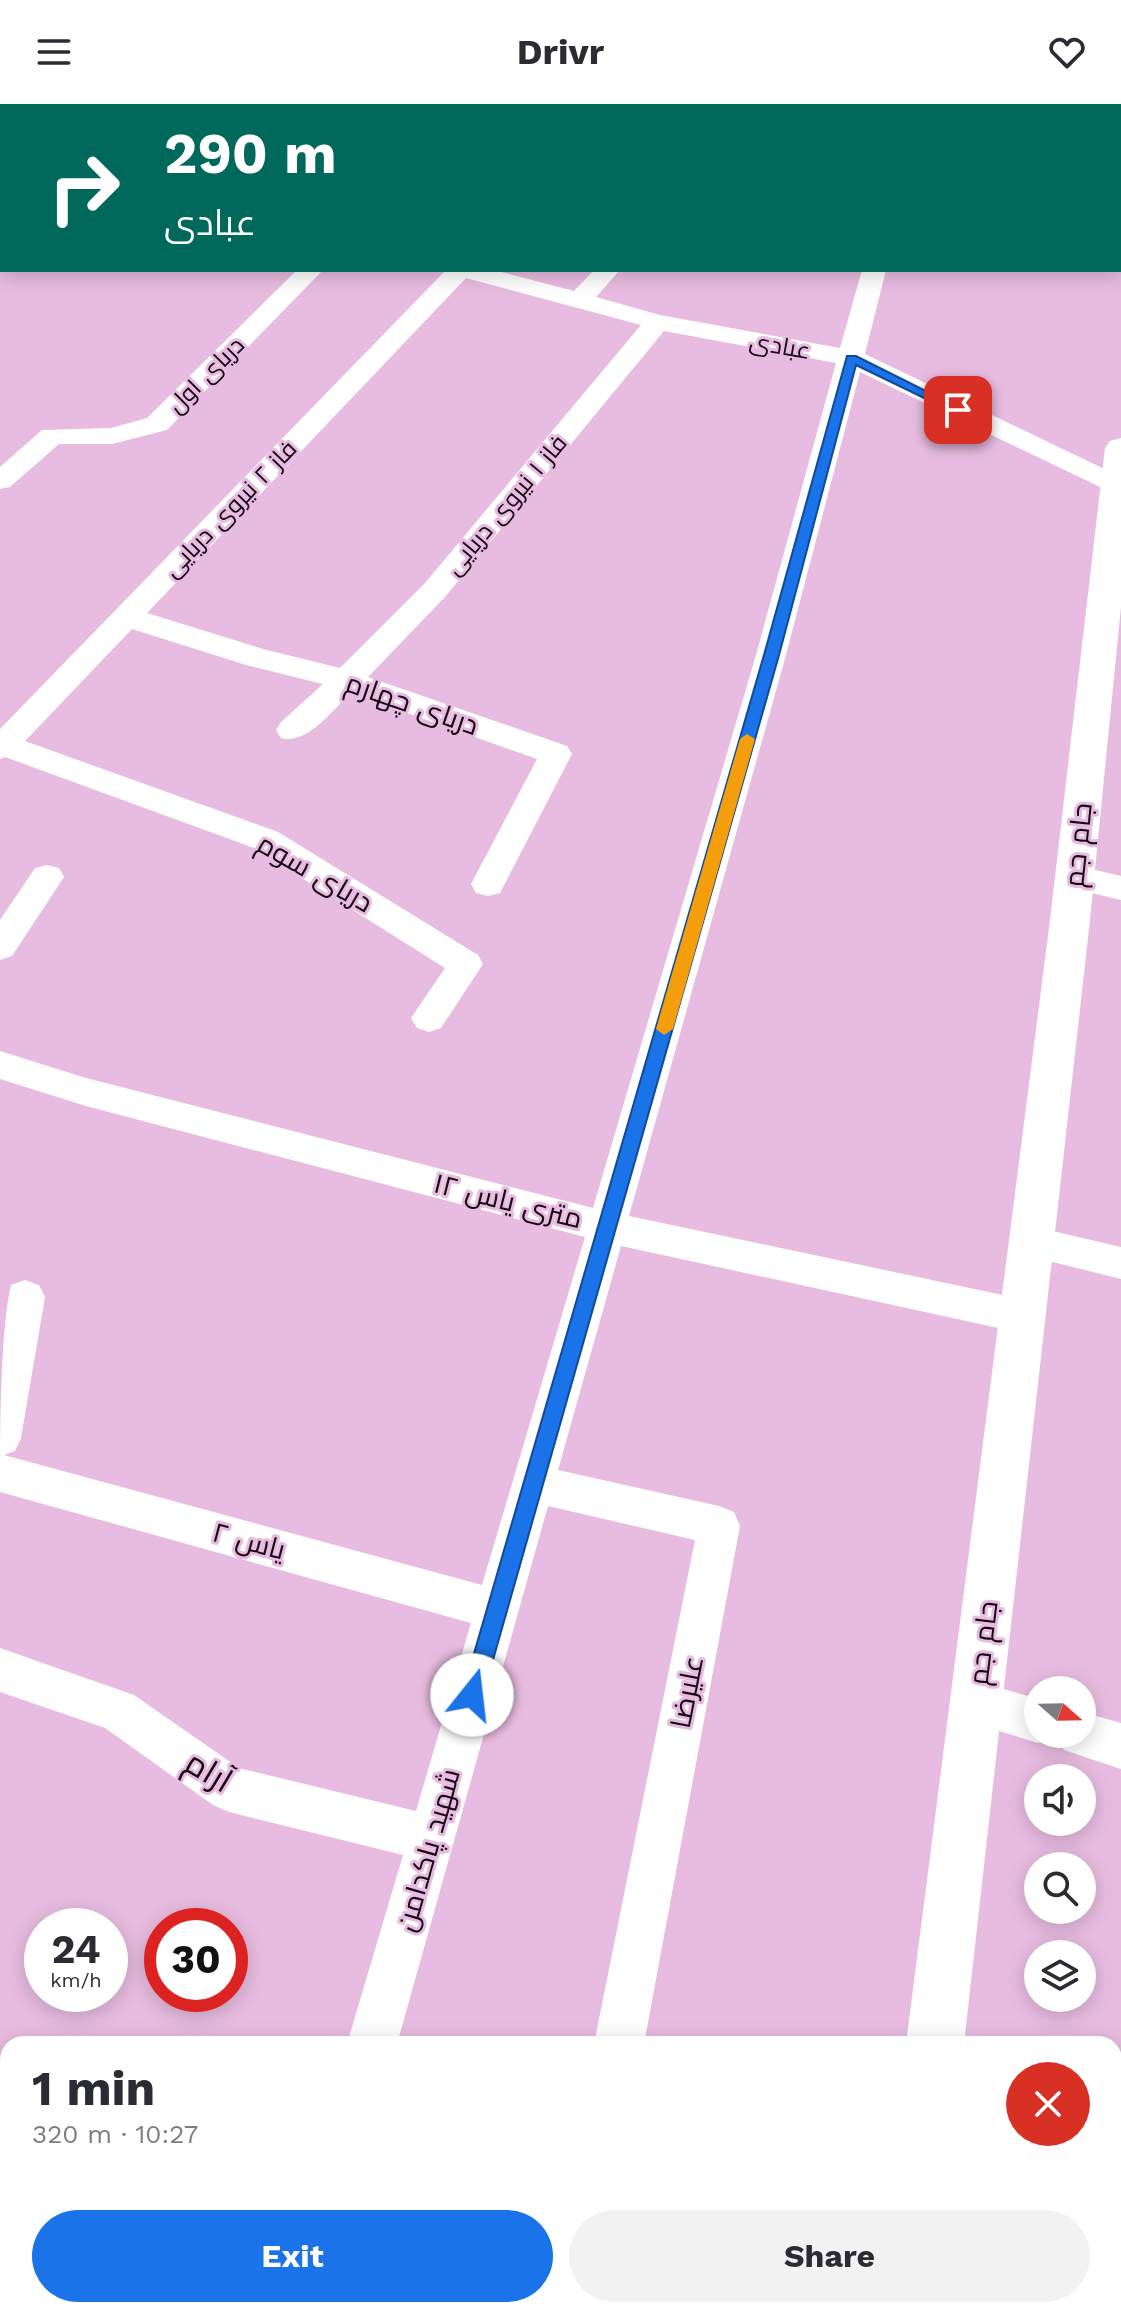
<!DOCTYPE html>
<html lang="en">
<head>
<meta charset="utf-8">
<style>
	body { margin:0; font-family:"Work Sans",Cairo,sans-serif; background:#f2f2f3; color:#2b2b33; height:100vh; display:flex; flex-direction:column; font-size:30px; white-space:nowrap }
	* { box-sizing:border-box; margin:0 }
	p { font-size:26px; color:#7c7c81 }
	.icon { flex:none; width:44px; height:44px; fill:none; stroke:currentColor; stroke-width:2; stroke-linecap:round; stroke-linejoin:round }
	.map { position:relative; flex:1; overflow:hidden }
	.drawer { position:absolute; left:0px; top:1932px; width:1122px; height:282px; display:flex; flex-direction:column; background:#fff; border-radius:24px 24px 0 0; box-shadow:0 4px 20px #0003 }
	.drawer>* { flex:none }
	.banner { position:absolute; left:0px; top:0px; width:1122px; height:168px; box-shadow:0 4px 20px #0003; background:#00695c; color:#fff; overflow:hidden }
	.needle { width:52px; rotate:110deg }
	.buttons { position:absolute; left:1024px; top:1572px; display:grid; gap:16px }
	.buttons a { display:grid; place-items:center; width:72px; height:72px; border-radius:50%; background:#fff; box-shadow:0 4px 20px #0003; font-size:40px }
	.speed { position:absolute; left:24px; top:1804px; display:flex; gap:16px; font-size:40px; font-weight:700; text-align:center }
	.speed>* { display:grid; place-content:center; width:104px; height:104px; border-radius:50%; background:#fff; box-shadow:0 4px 20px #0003; line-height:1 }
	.speed small { font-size:20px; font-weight:400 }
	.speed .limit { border:12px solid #d22; background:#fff; color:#111 }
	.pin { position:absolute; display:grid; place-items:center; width:68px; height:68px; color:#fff; margin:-34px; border-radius:16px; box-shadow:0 4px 12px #0006 }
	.me { position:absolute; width:88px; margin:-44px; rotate:16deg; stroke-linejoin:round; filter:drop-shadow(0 0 6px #0008) }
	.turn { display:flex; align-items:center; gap:28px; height:168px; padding:0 32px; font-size:36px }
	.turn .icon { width:104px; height:104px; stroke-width:2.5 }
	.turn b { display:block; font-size:56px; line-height:68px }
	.round { display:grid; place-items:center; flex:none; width:84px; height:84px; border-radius:42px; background:#f2f2f3 }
	.headline { display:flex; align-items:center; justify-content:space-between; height:136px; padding:0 32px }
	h1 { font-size:48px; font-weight:700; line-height:60px }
	.primary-button { display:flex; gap:16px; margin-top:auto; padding:16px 32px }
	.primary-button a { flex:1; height:92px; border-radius:48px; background:#1a73e8; color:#fff; font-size:32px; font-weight:700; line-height:92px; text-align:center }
	.primary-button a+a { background:#f2f2f3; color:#2b2b33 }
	header { display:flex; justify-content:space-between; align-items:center; height:104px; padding:0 32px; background:#fff; font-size:36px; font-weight:700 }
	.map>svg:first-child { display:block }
</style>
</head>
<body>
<header><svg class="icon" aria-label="menu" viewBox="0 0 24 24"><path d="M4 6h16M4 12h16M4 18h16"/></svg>Drivr<svg class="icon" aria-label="heart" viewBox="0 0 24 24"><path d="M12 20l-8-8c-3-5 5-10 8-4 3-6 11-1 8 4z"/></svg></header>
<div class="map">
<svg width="1121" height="2213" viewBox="0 0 1121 2213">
	<rect width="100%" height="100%" fill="#e8bce0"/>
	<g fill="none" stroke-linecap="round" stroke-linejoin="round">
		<path fill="#fff" fill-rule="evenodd" d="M 915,0 L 937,0 L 937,2 L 915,2 Z
			M 999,0 L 1034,0 L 1035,2 L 1000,2 Z
			M 1120,9 L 1121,9 L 1121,23 L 1120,23 Z
			M 297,166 L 323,166 L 167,326 L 112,340 L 59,340 L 10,383 L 0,385 L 0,363 L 42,326 L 111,324 L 147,314 Z
			M 446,166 L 494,166 L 574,187 L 594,166 L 620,166 L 596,193 L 660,211 L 840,244 L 862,166 L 886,166 L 865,250 L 1121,373 L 1121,393 L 860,268 L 786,551 L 629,1112 L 1022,1195 L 1036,1200 L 1042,1212 L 1036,1224 L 1022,1229 L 621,1142 L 558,1366 L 719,1402 L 734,1408 L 740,1422 L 644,1940 L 594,1940 L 695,1436 L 548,1402 L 397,1940 L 347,1940 L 403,1751 L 229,1708 L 213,1701 L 105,1624 L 0,1588 L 0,1544 L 134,1591 L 239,1664 L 416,1707 L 471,1519 L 0,1388 C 0,1334 0,1227 11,1181 L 25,1176 L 39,1181 L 45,1193 L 21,1334 L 15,1347 L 4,1351 L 482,1481 L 585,1133 L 86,1002 L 0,975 L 0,947 L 86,974 L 593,1104 L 756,551 L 836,259 L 664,227 L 445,493 L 368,573 L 567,642 L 572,650 L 500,789 L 488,792 L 476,789 L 471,780 L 537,655 L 351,589 C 332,606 308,641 281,634 L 276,626 L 281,618 L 323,580 L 246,561 L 132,525 L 25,637 L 278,728 L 478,851 L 483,860 L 441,924 L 429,928 L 417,924 L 411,914 L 445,864 L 254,744 L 5,653 L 0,655 L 0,625 ZM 466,174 L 641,221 L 425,479 L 340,564 L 263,545 L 147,509 Z
			M 47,761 L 59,764 L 64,773 L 12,852 L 0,856 L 0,816 L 35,764 Z
			M 1074,761 L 1121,772 L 1121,796 L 1062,782 L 1057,773 L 1062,764 Z
			M 1031,1122 L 1121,1143 L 1121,1175 L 1017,1149 L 1012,1138 L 1017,1127 Z
			M 976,1577 L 1038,1595 L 1038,1630 L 1055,1630 L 1054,1633 L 1038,1639 L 960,1615 L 954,1599 L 960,1583 Z
			M 1082,1608 L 1121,1619 L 1121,1665 L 1064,1646 L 1057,1630 L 1082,1630 Z
			M 269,2206 L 323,2206 L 321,2213 L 267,2213 Z
			M 541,2206 L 595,2206 L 593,2213 L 539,2213 Z"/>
		<path fill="#fff" fill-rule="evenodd" d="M 1121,334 L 1121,503 L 1090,816 L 964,1940 L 906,1940 L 1050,816 L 1105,344 L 1110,337 Z
			M 872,2206 L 934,2206 L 933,2213 L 871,2213 Z"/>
	</g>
	<path fill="#1a73e8" stroke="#114b97" stroke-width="2" d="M 847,252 L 856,252 L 964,306 L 953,308 L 856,261 L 779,551 L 483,1591 L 480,1599 L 472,1602 L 465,1599 L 462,1591 L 764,551 Z"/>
	<path fill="#f59e0b" d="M 747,630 L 755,635 L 673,925 L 664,931 L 656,925 L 740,635 Z"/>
	<g text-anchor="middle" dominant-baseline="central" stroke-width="6" stroke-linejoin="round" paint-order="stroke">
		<g font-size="24" fill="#150714" stroke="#e8bce0">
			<text transform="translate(780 242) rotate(10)">عبادی</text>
			<text transform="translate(206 271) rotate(-45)">دریای اول</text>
			<text transform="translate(506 401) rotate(-50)">فاز ۱ نیروی دریایی</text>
			<text transform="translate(230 405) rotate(-46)">فاز ۲ نیروی دریایی</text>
		</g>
		<g font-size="28" fill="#150714" stroke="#e8bce0">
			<text transform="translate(412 600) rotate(19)">دریای چهارم</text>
			<text transform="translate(1078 741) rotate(-84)">جام جم</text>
			<text transform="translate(315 769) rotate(30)">دریای سوم</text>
			<text transform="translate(508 1097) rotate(14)">۱۲ متری یاس</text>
			<text transform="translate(249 1437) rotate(15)">یاس ۲</text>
			<text transform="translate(983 1539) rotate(-83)">جام جم</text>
			<text transform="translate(687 1588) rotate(-79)">علیرضا</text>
			<text transform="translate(428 1746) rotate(-74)">شهید پاکدامن</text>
		</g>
		<g font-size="34" fill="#150714" stroke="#e8bce0">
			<text transform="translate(209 1667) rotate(31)">آرام</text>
		</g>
	</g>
</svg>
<div class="buttons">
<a><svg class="needle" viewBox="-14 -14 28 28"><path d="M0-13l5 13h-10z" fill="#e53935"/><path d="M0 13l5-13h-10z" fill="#7c7c81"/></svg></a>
<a><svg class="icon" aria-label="sound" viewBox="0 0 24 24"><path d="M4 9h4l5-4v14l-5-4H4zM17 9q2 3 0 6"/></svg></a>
<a><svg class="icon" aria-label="search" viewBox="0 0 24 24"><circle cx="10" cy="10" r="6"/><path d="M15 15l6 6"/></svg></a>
<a><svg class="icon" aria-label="layers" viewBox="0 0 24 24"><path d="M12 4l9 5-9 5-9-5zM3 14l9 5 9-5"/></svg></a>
</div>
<div class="speed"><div>24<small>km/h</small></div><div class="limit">30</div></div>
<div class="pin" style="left:958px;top:306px;background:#d93025"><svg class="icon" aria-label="arrive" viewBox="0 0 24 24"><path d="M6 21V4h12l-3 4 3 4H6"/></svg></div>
<svg class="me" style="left:472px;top:1591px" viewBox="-20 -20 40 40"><circle r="19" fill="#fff"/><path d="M0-13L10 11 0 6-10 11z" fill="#1a73e8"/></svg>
<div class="banner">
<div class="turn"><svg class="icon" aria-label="right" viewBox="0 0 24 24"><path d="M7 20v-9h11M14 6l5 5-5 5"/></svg><div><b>290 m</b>عبادی</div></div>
</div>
<section class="drawer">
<div class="headline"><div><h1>1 min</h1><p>320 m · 10:27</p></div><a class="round" style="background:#d93025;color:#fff"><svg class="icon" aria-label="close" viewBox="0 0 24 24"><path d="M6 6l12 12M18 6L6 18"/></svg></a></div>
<div class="primary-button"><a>Exit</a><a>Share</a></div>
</section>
</div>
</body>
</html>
